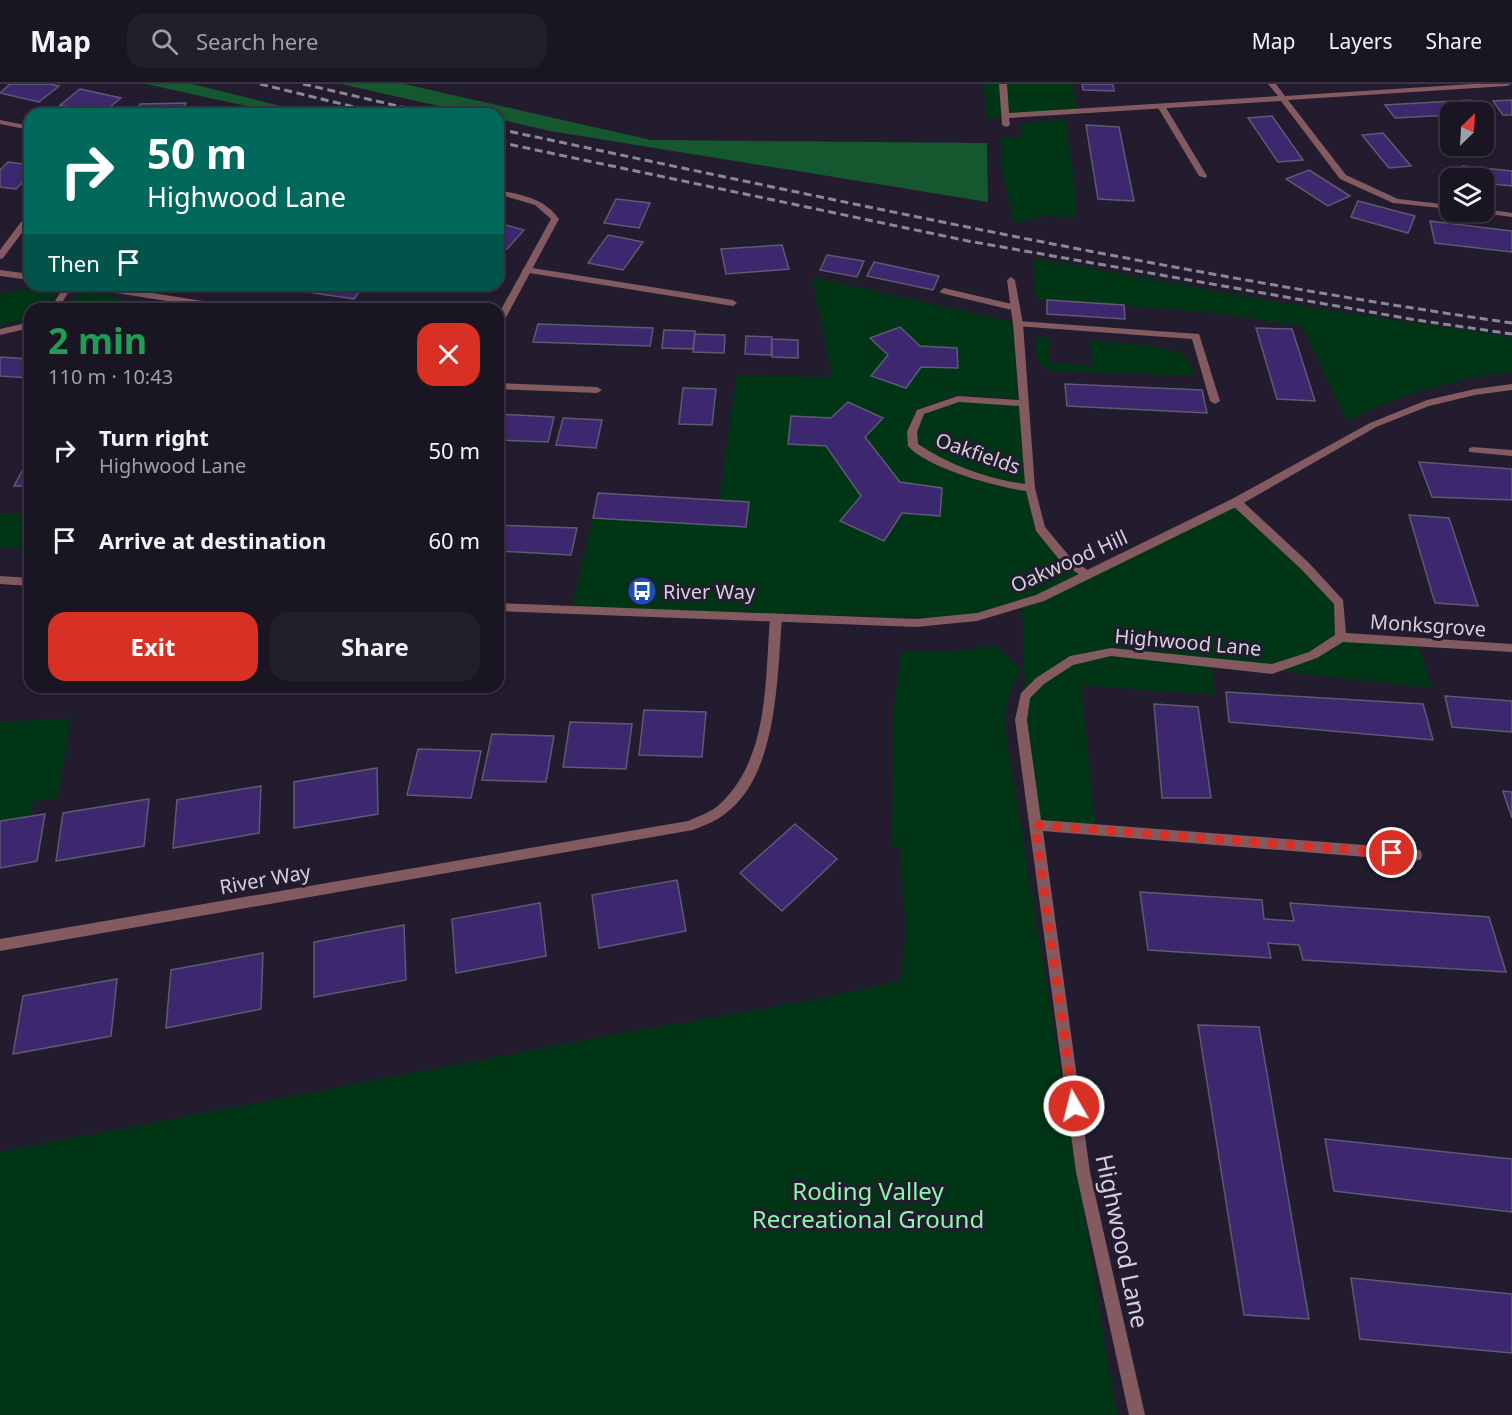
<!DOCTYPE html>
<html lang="en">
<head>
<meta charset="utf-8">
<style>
	body { margin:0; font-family:"Noto Sans",sans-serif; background:#231e2b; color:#f1f3f6; height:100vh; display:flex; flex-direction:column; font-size:22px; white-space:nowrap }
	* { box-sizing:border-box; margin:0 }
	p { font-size:20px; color:#9f9fa6 }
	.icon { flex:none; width:33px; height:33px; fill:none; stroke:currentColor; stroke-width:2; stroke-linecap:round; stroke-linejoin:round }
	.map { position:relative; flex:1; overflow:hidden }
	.sheet { position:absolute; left:24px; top:219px; width:480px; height:390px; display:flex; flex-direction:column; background:#1a1523; border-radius:18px; box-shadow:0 3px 9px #0003,0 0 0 2px #383441 }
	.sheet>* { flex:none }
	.hud { position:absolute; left:24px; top:24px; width:480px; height:183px; border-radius:18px; box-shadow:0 3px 9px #0003,0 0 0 2px #383441; background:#00695c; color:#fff; overflow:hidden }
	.needle { width:39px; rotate:25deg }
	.fabs { position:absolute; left:1440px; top:18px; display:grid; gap:12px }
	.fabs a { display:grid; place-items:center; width:54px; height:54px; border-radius:12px; background:#1a1523; box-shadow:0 3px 9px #0003,0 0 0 2px #383441; font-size:30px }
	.pin { position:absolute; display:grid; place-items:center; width:51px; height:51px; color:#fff; margin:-26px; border:3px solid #fff; border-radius:50%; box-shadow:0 2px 6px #0007 }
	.me { position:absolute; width:66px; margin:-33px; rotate:352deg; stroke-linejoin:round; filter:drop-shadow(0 0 4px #0008) }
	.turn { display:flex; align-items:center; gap:21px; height:126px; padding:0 24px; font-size:27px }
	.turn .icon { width:78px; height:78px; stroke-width:2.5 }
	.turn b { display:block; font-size:42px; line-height:51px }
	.then { display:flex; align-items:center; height:57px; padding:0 24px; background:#0003; gap:12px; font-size:22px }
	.round { display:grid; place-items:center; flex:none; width:63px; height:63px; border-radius:18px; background:#231e2b }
	.summary { display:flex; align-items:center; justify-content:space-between; height:102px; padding:0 24px }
	h1 { font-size:36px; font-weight:700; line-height:45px; color:#1e9e55 }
	.action { display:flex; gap:12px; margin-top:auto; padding:12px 24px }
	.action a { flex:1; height:69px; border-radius:18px; background:#d93025; color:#fff; font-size:24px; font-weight:700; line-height:69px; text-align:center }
	.action a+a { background:#231e2b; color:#f1f3f6 }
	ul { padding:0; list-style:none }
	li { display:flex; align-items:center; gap:18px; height:90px; padding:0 24px }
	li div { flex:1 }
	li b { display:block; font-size:22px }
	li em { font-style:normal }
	header { display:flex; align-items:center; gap:36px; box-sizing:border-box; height:84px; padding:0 30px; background:#1a1523; border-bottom:2px solid #383441 }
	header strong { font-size:28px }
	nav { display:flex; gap:33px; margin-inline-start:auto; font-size:21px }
	.search { width:420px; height:54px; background:#231e2b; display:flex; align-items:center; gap:15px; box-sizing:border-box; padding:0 21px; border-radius:18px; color:#9f9fa6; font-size:22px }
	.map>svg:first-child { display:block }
</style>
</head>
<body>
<header>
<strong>Map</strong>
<div class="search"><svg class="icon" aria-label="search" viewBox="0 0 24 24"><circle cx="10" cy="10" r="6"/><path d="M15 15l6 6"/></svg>Search here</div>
<nav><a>Map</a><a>Layers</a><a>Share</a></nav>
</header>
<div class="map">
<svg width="1512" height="1331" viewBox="0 0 1512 1331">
	<rect width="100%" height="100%" fill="#231c2f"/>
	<path fill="#003616" d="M 983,0 L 1073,0 L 1077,26 L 1005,32 L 988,36 Z
		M 1066,35 L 1076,111 L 1076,134 L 1050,131 L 1014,139 L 1002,83 L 1000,53 L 1022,53 L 1021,40 Z
		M 1034,174 L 1300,222 L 1512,253 L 1512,288 C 1451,295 1402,310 1347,337 L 1302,242 L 1218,229 L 1035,215 Z
		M 812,193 L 1013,238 L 1017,315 L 956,311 L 916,326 L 908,349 L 909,364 C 932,382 996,404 1026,406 L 1036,447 L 1062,479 L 1078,490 L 1036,511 L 976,529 L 928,534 L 572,523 L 593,434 L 746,442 L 749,418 L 719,416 L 737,291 L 832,293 Z
		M 28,205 L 57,209 L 46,225 L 30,225 L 30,235 L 0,241 L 0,211 Z
		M 91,209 L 124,214 L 115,225 L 65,225 L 77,212 Z
		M 1035,252 L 1049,254 L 1049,279 L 1092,282 L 1090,257 L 1150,261 L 1184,270 L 1196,292 L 1052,287 L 1042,283 L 1035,267 Z
		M 958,315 L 1022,319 L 1030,404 L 1016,403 L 925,371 L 913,362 L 920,328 Z
		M 1236,418 L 1339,519 L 1341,553 L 1418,558 L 1432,604 L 1211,579 L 1215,611 L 1081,601 L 1096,746 L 1035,741 L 1021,636 L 1025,612 L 1022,520 Z
		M 0,429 L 30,429 L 30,465 L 0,464 Z
		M 997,561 L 1021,587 C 1008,608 1004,626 1006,651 L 1117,1331 L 0,1331 L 0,1068 L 580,957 L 824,914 L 900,897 L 906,853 L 900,762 L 892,761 L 894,623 L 901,568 L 947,568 Z
		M 71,634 L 58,714 L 33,717 L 31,732 L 0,737 L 0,638 Z"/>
	<path fill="#15572e" d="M 146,0 L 192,0 L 313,30 L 282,30 Z
		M 341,0 L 404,0 L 651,56 L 987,59 L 988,118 L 550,47 L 498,35 L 498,30 L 474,30 Z"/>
	<path fill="#3d276f" stroke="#5e5a71" stroke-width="1.5" d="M 10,0 L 49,0 L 59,2 L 39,18 L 0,9 Z
		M 1082,0 L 1113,0 L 1114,7 L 1083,6 Z
		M 80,5 L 121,14 L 101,30 L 60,21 Z
		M 1471,16 L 1481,28 L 1450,28 L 1450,31 L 1395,34 L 1385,21 Z
		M 1512,16 L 1512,31 L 1503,31 L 1493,17 Z
		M 186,19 L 182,30 L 135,30 L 140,20 Z
		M 1272,32 L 1303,76 L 1278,78 L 1248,34 Z
		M 1086,41 L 1119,43 L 1134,117 L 1098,115 Z
		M 1383,49 L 1411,82 L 1389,84 L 1362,51 Z
		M 8,78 L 30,81 L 30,91 L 16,105 L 0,103 L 0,86 Z
		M 1463,82 L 1512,87 L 1512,102 L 1484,99 L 1484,94 L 1466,94 Z
		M 1309,86 L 1350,112 L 1328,122 L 1286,95 Z
		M 616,115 L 650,119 L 639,144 L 604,139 Z
		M 1358,117 L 1415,132 L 1408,149 L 1351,133 Z
		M 1430,137 L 1512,147 L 1512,168 L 1435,159 Z
		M 498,139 L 524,146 L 507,165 L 498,163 Z
		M 608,151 L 643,158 L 623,186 L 588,179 Z
		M 782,161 L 789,185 L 726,190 L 721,165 Z
		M 827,171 L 864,177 L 857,193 L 820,186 Z
		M 874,178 L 939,192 L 933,206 L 867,192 Z
		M 304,201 L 364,201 L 354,215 L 300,207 Z
		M 1047,216 L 1124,221 L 1125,235 L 1047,230 Z
		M 538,240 L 653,244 L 650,262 L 533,258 Z
		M 900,243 L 920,262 L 957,264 L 958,284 L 921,283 L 906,304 L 871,292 L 888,271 L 870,254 Z
		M 1256,244 L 1292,245 L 1315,317 L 1277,315 Z
		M 664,246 L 695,247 L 693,265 L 662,264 Z
		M 695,250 L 725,251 L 724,269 L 693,268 Z
		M 746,252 L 772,253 L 771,271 L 745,270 Z
		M 772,255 L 798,256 L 798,274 L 772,273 Z
		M 0,273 L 30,275 L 30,294 L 0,292 Z
		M 1065,300 L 1202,306 L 1207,329 L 1067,322 Z
		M 683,304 L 716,305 L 712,341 L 679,340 Z
		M 848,318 L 883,334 L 865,353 L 900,398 L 942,404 L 940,432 L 902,429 L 884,457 L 840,437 L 861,412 L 826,362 L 788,360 L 791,332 L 831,334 Z
		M 498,330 L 554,333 L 548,358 L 498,356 Z
		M 563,334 L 602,336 L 596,364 L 556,361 Z
		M 27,378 L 30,378 L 30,402 L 14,402 Z
		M 1419,378 L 1512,385 L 1512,416 L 1432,413 Z
		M 598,409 L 749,418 L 746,443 L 593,434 Z
		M 1409,431 L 1449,434 L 1478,522 L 1435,519 Z
		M 498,441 L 577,444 L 571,471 L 498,467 Z
		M 1226,608 L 1423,620 L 1433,656 L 1229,638 Z
		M 1445,612 L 1512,617 L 1512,648 L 1452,643 Z
		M 1154,620 L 1198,623 L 1211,714 L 1162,714 Z
		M 644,626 L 706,628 L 702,673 L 639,671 Z
		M 570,638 L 632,640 L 626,685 L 563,683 Z
		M 492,650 L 554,652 L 546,698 L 482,696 Z
		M 418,665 L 481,667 L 471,714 L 407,711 Z
		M 377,684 L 378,730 L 294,744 L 294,698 Z
		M 261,702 L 259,749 L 173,764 L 177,716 Z
		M 1503,707 L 1512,708 L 1512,734 Z
		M 149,715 L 144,762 L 56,777 L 63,729 Z
		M 45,730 L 37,777 L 0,784 L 0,737 Z
		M 795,740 L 837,775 L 782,827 L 740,789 Z
		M 677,796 L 686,847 L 599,864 L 592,811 Z
		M 1140,808 L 1262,816 L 1264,835 L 1294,837 L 1290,819 L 1489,833 L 1506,888 L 1303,876 L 1299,861 L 1268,859 L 1271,874 L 1148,866 Z
		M 540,819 L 546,872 L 456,889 L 452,835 Z
		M 404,841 L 406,896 L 314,913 L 314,858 Z
		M 263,869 L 261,925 L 166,944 L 171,886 Z
		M 117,895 L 111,952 L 13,970 L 23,912 Z
		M 1198,941 L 1259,943 L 1309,1235 L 1244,1231 Z
		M 1325,1055 L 1512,1075 L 1512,1128 L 1334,1107 Z
		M 1351,1194 L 1512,1210 L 1512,1269 L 1360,1255 Z"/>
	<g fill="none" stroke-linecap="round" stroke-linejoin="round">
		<path fill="#825a5f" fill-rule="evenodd" d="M 1158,20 L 1165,22 L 1207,92 L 1206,94 L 1199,92 L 1157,22 Z
			M 526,183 L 733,216 L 737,219 L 733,222 L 523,188 L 522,186 Z
			M 944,204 L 1016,221 L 1020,224 L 1016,227 L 941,209 L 940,207 Z
			M 1018,237 L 1199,250 L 1220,317 L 1215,320 L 1210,317 L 1192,255 L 1015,242 L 1015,238 Z"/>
		<path fill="#825a5f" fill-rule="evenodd" d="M 999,0 L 1007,0 L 1009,29 L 1278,12 L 1268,0 L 1276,0 L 1285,12 L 1472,0 L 1511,0 L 1507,2 L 1288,16 L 1346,91 L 1398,115 L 1450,121 L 1450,125 L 1393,119 L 1340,95 L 1281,17 L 1009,34 L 1010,41 L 1006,43 L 1002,41 Z
			M 0,36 L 30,42 L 30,46 L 0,40 Z
			M 498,106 C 522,111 544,114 559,135 L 503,239 L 498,242 L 498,231 L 551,135 L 535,121 L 498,110 Z
			M 1484,125 L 1512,129 L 1512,133 L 1481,129 Z
			M 27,130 L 30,130 L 30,138 L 3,174 L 0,175 L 0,166 Z
			M 0,186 L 30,190 L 30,196 L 0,192 Z
			M 1011,193 L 1015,196 L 1023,240 L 1035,404 L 1045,443 L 1070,473 L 1090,488 L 1091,491 L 1090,494 L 1086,495 L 1062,479 L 1036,447 L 1026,407 C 996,403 927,384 908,362 L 907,348 L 917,326 L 958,312 L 1019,316 L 1013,240 L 1007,196 ZM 959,318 L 1019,322 L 1025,400 C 988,395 949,381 918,360 L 917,348 L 924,330 Z
			M 65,201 L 73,201 L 58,225 L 50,225 Z
			M 80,201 L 101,201 L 235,222 L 239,225 L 218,225 L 84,204 Z
			M 30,238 L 30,244 L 0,251 L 0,245 Z
			M 498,299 L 597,303 L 602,306 L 597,309 L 498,305 Z
			M 1473,363 L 1512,366 L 1512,372 L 1469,368 L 1469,364 Z
			M 1236,414 L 1240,415 L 1309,479 L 1343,516 L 1346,549 L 1512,560 L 1512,568 L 1343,558 L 1317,574 L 1272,590 L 1111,572 L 1073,581 L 1044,600 L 1030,614 L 1027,636 L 1041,736 L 1416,765 L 1421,767 L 1422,771 L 1421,775 L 1416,777 L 1043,747 L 1090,1088 L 1145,1331 L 1129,1331 L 1076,1088 L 1015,636 L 1021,609 L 1036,594 L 1070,572 L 1111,564 L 1272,580 L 1309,568 L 1335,551 L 1334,520 L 1301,485 L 1232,421 L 1231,418 Z
			M 776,530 L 782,534 C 777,593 778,690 726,729 C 717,737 705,741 693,746 L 0,867 L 0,855 L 688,737 C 699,732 712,728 721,719 C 769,673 765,596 770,534 Z"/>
		<path fill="#825a5f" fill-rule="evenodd" d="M 1512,300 L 1512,306 L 1475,311 L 1429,322 L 1376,343 L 1240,421 L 1044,517 L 977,537 L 916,543 L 498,527 L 498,519 L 916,535 L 977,529 L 1036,511 L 1232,415 L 1370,339 L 1427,316 L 1475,305 Z
			M 0,492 L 30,494 L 30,502 L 0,500 Z"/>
		<path stroke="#8c8795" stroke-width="3" stroke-dasharray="8 4.5" stroke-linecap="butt" d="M 260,0 L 383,30
			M 303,0 L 432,30
			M 498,45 C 835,116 1171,190 1512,239
			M 498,58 L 968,157 L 1416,236 L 1512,250"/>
	</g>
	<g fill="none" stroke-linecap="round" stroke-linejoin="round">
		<path stroke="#d93025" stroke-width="10" stroke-dasharray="0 18" d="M 1074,1022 L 1035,741 L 1392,769"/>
	</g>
	<defs>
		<g id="bus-disc" transform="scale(1.5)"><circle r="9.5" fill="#1a4fb4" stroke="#231c2f"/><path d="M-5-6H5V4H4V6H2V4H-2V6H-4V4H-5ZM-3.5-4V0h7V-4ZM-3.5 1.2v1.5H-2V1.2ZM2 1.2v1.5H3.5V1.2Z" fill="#fff"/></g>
	</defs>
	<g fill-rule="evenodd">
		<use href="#bus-disc" x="642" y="507"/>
	</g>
	<g text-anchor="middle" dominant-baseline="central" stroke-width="6" stroke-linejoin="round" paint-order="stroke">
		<g font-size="20" fill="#d3cfdb" stroke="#231c2f">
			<text transform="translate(978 369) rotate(19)">Oakfields</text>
			<text transform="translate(1069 477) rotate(-24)">Oakwood Hill</text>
			<text transform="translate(1428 541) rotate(4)">Monksgrove</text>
			<text transform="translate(1188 558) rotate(5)">Highwood Lane</text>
			<text transform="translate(265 795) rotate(-10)">River Way</text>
		</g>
		<g font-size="20" fill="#d3cfdb" stroke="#231c2f" text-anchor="start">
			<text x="663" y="507">River Way</text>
		</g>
		<g font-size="24" fill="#8af7aa" stroke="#231c2f">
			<text x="868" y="1106">Roding Valley<tspan x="868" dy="28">Recreational Ground</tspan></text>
		</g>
		<g font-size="24" fill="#d3cfdb" stroke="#231c2f">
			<text transform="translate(1123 1157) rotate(78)">Highwood Lane</text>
		</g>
	</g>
</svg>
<div class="fabs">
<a><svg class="needle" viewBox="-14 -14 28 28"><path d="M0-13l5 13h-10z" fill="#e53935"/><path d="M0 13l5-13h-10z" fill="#9f9fa6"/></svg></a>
<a><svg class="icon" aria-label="layers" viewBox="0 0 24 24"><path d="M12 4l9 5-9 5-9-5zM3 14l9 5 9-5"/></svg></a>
</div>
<div class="pin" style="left:1392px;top:769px;background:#d93025"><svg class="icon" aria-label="arrive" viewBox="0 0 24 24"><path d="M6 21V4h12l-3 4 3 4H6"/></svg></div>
<svg class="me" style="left:1074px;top:1022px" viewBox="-20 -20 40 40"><circle r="17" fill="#d93025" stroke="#fff" stroke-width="3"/><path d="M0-11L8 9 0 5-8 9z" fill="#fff"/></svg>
<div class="hud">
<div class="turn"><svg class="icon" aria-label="right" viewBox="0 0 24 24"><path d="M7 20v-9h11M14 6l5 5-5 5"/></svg><div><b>50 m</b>Highwood Lane</div></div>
<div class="then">Then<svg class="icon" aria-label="arrive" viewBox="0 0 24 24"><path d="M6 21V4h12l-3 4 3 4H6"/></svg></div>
</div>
<section class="sheet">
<div class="summary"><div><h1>2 min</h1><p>110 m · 10:43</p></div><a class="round" style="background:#d93025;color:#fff"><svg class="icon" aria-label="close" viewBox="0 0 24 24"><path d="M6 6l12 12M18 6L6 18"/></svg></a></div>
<ul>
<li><svg class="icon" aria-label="right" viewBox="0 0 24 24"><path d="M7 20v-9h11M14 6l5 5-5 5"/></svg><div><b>Turn right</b><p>Highwood Lane</p></div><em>50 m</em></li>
<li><svg class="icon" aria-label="arrive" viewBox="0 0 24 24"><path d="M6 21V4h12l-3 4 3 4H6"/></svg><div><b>Arrive at destination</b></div><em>60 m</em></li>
</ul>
<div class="action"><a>Exit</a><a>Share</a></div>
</section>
</div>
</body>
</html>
